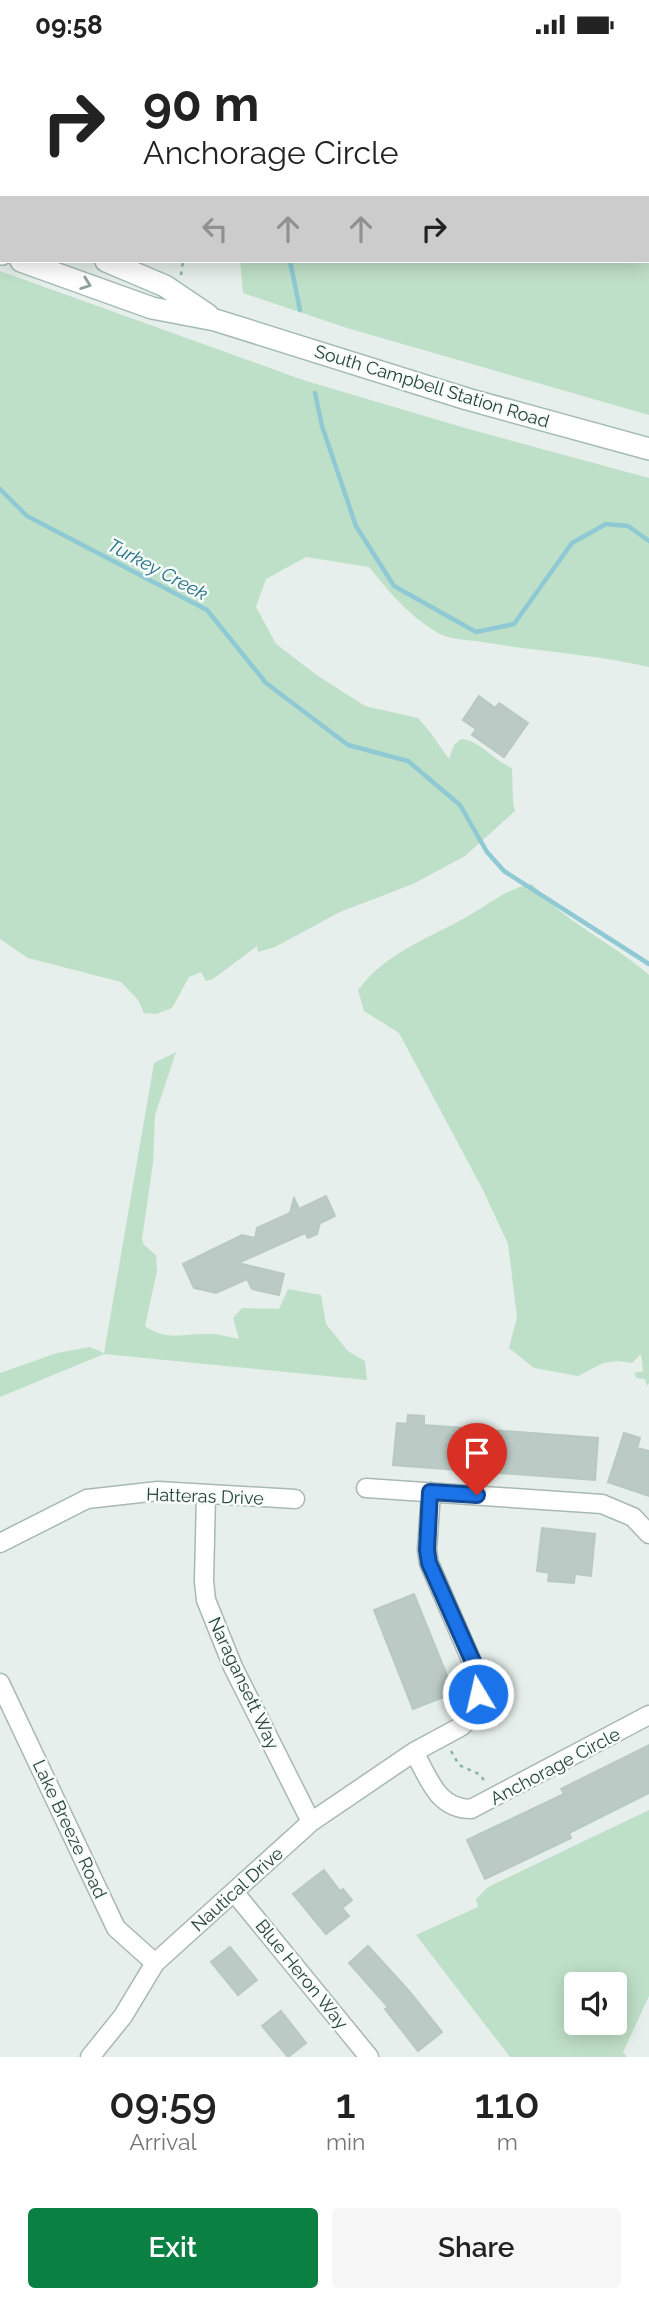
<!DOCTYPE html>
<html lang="en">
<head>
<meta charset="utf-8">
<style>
	body { margin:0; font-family:Raleway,sans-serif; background:#f6f6f6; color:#222; height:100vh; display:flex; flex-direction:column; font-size:26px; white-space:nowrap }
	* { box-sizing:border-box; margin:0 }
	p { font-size:23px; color:#767676 }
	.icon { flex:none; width:38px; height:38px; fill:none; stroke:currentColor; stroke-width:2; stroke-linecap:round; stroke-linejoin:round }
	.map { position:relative; height:2008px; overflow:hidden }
	.drawer { display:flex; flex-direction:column; background:#fff; flex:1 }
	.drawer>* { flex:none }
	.top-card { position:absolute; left:0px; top:0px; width:649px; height:214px; box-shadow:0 4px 18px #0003; background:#fff; color:#222; overflow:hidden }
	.fabs { position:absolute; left:564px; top:1923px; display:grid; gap:14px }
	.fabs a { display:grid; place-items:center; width:63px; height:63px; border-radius:7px; background:#fff; box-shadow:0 4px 18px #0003; font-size:35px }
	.pin { position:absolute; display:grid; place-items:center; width:60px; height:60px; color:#fff; margin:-72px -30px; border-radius:50% 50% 50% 0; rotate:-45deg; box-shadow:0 0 7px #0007 }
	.pin .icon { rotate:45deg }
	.me { position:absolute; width:77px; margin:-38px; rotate:351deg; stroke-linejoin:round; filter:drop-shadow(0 0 5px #0008) }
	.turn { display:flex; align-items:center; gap:24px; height:147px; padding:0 28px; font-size:32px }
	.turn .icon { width:91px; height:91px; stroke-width:2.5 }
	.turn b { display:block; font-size:49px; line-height:60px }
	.lanes { display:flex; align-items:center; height:66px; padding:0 28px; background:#0003; justify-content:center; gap:35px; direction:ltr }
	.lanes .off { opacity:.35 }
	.eta { display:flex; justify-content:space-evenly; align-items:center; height:119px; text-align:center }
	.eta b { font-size:42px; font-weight:600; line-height:49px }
	.action { display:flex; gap:14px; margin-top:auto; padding:14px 28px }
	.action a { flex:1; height:80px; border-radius:7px; background:#0b8043; color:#fff; font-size:28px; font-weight:600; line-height:80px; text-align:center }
	.action a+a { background:#f6f6f6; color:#222 }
	.status { display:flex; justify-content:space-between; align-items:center; height:49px; padding:0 35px; background:#fff; direction:ltr }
	.status svg { height:19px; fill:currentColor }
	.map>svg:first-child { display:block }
</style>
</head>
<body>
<div class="status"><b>09:58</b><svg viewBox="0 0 49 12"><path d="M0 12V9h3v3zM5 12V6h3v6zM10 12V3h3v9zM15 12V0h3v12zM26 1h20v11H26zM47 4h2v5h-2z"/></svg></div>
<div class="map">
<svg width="649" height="2008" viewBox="0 0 649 2008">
	<rect width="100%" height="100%" fill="#e6efeb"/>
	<path fill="#bfe0c8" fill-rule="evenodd" d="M 272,0 L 464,0 L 272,2 Z
		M 506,0 L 649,0 L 649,366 L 347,279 L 243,244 L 240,212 L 648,212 L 648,2 L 503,2 Z
		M 0,222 L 303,331 L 465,379 L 649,429 L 649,618 C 594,605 538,603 483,593 C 470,591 452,591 440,585 C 411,569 389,543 369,518 L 306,508 L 266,530 L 256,558 L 276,595 L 318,627 L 365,657 L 418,669 L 430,683 L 449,710 L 454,696 L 461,690 C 480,691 494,712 512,719 L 513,753 L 515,762 L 465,807 L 413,835 L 340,863 L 275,898 L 258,903 L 257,897 L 213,930 L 206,932 L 201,923 L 189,928 L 172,959 L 156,965 L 144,964 L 138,951 L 121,933 L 28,909 L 0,890 Z
		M 532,835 C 565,874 612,893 649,926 L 649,1334 L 647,1337 L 645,1330 L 636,1329 L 635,1324 L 643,1322 L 641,1305 L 632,1314 L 618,1312 L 603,1314 L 578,1327 L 534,1319 L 509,1299 L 517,1268 L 508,1195 L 483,1141 L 399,984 L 364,962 L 358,941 C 386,903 430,889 470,866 C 491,854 508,839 532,835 Z
		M 176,1003 L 155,1066 L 153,1114 L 142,1190 L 144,1196 L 156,1206 L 157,1222 L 145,1277 C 167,1292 181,1285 205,1285 C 216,1284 228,1288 239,1290 L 233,1269 L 242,1259 L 279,1260 L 288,1240 L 321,1246 L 326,1275 L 348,1302 L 365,1312 L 367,1331 L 104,1305 L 0,1348 L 0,1324 L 57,1304 L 90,1298 L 104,1304 L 154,1014 Z
		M 649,1761 L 649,1947 L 623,2003 L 627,2008 L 510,2008 L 416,1886 L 478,1858 L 476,1850 L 488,1838 ZM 576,1936 L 614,1936 L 614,1974 L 576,1974 Z"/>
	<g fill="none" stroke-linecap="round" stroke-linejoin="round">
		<path stroke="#8ec9d4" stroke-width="4.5" d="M 298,2 L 298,0
			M 290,212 L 300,261
			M 315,344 L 322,377 L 356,477 L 394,537 L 476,583 L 514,575 L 572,494 L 606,475 L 628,477 L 649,492
			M 0,440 L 27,467 L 207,561 L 266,634 L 348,696 L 408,712 L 460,756 L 487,803 L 504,822 L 649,915"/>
	</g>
	<path fill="#bbcac4" stroke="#b8c9c2" stroke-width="2" d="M 479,647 L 495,659 L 499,654 L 528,674 L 504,708 L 472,686 L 476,680 L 463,671 Z
		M 326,1147 L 335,1167 L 320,1174 L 317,1185 L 308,1189 L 305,1184 L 238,1214 L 284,1225 L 279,1246 L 252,1240 L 247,1230 L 216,1244 L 194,1239 L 183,1215 L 242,1186 L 255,1189 L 257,1179 L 290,1164 L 294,1149 L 299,1160 Z
		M 408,1366 L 424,1367 L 424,1376 L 598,1389 L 595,1431 L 393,1416 L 397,1374 L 407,1375 Z
		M 624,1384 L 640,1389 L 637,1399 L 649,1402 L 649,1447 L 608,1433 Z
		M 542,1479 L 595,1485 L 591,1527 L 575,1525 L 574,1534 L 548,1532 L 549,1524 L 537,1522 Z
		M 414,1545 L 454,1644 L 413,1660 L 374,1561 Z
		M 649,1696 L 649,1744 L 569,1784 L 571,1789 L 485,1830 L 467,1791 L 564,1745 L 561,1740 Z
		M 324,1821 L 340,1842 L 343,1840 L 352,1851 L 342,1859 L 349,1867 L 326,1885 L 293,1845 Z
		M 368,1897 L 409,1942 L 442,1983 L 418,2002 L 385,1960 L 388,1958 L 349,1914 Z
		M 230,1898 L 257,1931 L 238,1946 L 211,1913 Z
		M 281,1962 L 306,1994 L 288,2008 L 262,1977 Z"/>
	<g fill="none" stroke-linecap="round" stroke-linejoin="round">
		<g stroke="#a8b8b2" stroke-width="21">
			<path id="street" d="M 60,0 L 60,2
				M 366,1439 L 602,1455 L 633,1468 L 649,1485
				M 206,1446 L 204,1532 L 206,1551 L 233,1618 L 311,1773
				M 0,1494 L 87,1450 L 158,1442 L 295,1450
				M 0,1634 L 116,1879 L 155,1914
				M 414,1703 C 429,1729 437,1760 471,1760 L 649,1666
				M 234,1843 L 369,2008
				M 90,2008 L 123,1967 L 155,1914 L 311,1773 L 414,1703 L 462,1677 L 470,1667 L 475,1657 L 479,1629 L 429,1514 L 427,1501 L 431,1443"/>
		</g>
		<g stroke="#a4bbb3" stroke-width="24">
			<path id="secondary" d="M 0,167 L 2,167
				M 0,204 L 2,205
				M 21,212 L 152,259 L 215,271 L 467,350 L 649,400
				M 106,212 L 165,237 L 208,266"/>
		</g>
		<path stroke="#86b3a5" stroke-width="2.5" stroke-dasharray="3.5 5" stroke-linecap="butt" d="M 232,2 L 233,0
			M 181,226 L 183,212
			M 451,1702 L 459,1716 L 481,1726 L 485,1734"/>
		<use href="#street" stroke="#fff" stroke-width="18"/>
		<use href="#secondary" stroke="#fff" stroke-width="21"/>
	</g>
	<defs><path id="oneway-chevron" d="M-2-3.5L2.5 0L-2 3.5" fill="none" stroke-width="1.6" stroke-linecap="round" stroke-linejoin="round" transform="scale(1.75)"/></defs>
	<use stroke="#92a09c" href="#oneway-chevron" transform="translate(86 235) rotate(20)"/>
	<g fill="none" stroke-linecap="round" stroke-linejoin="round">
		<g stroke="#114b97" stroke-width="18">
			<path id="route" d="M 477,1446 L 430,1443 L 427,1501 L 429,1514 L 477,1622 L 479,1629 L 478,1645"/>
		</g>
		<use href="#route" stroke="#1a73e8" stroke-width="12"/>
	</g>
	<g text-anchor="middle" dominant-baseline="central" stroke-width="5" stroke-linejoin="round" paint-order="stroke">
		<g font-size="18" fill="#24423a" stroke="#f7fbf9">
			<text transform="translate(432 337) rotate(17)">South Campbell Station Road</text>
			<text transform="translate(205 1447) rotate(2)">Hatteras Drive</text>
			<text transform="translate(244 1634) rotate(65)">Naragansett Way</text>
			<text transform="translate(555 1717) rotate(-28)">Anchorage Circle</text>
			<text transform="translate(70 1780) rotate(65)">Lake Breeze Road</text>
			<text transform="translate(237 1840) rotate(-42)">Nautical Drive</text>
			<text transform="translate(302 1925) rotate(51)">Blue Heron Way</text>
		</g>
		<g font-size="19" font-style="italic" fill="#1c6f80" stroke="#f7fbf9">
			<text transform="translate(158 520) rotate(28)">Turkey Creek</text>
		</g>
	</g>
</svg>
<div class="fabs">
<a><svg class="icon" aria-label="sound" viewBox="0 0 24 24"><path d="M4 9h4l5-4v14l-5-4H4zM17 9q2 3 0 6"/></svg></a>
</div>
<div class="pin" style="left:477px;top:1446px;background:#d93025"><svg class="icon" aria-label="arrive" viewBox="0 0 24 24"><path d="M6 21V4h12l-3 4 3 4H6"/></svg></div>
<svg class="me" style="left:478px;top:1645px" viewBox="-20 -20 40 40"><circle r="17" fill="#1a73e8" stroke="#fff" stroke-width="3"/><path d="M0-11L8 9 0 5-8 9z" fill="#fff"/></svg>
<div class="top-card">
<div class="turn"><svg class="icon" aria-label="right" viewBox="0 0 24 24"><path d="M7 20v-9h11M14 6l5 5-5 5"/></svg><div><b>90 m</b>Anchorage Circle</div></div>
<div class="lanes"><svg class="icon off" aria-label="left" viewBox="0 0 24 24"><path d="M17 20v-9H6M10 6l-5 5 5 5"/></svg><svg class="icon off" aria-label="ahead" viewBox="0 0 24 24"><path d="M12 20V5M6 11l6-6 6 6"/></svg><svg class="icon off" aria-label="ahead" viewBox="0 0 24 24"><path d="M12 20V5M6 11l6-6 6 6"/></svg><svg class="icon" aria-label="right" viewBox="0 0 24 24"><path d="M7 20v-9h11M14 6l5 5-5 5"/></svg></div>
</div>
</div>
<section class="drawer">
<div class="eta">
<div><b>09:59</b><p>Arrival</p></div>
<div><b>1</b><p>min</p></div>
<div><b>110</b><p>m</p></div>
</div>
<div class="action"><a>Exit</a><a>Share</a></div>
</section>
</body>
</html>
